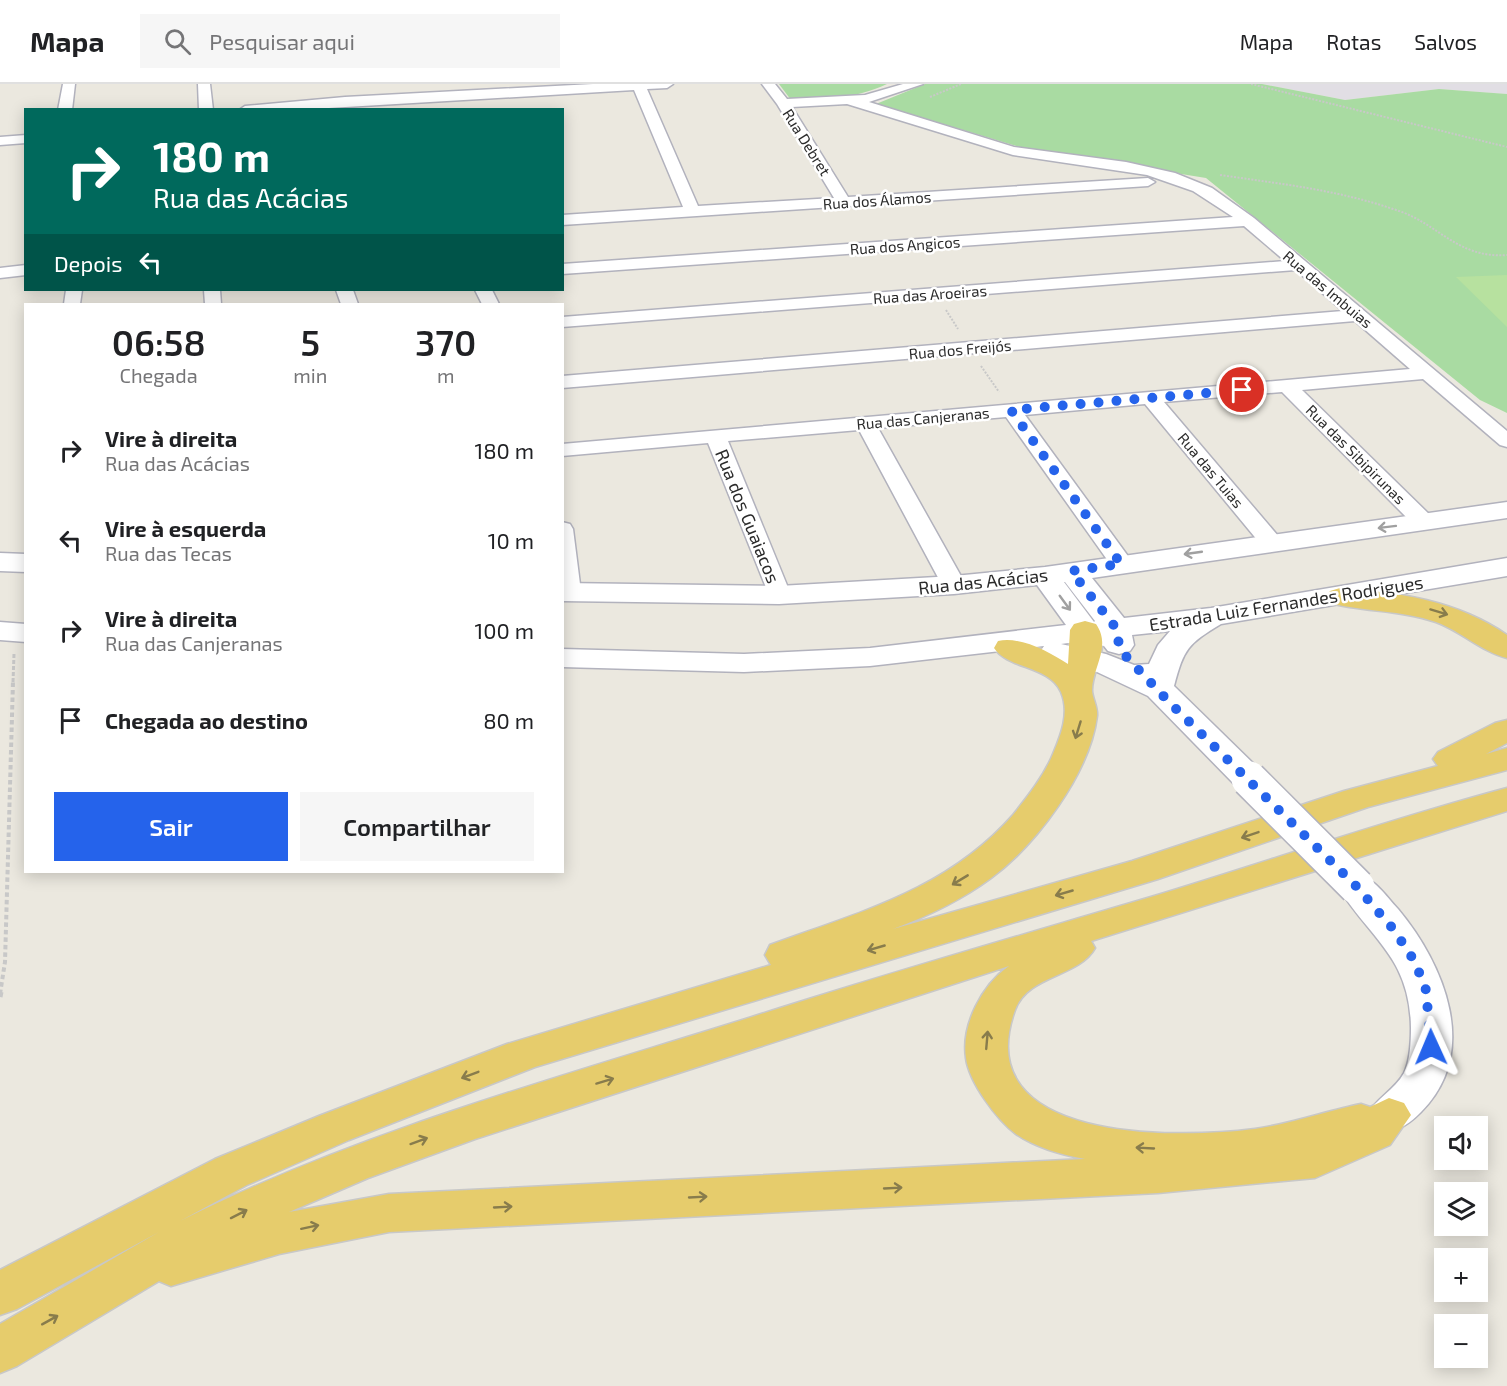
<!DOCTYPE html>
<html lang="pt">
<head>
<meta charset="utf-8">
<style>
	body { margin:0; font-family:"Exo 2",sans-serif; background:#f6f6f6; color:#202124; height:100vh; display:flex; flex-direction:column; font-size:22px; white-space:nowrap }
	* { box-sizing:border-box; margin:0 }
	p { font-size:20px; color:#757577 }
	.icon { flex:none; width:33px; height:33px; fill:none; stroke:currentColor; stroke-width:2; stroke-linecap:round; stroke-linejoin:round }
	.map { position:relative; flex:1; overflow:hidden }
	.details { position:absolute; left:24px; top:219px; width:540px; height:570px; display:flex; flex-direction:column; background:#fff; border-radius:0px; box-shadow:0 3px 15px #0003 }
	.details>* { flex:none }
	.hud { position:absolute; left:24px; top:24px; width:540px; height:183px; border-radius:0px; box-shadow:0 3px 15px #0003; background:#00695c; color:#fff; overflow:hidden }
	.fabs { position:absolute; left:1434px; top:1032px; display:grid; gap:12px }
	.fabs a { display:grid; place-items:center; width:54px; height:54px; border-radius:0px; background:#fff; box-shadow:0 3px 15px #0003; font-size:30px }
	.pin { position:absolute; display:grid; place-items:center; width:51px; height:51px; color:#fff; margin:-26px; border:3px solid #fff; border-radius:50%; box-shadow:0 2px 6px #0007 }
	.me { position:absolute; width:66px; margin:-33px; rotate:359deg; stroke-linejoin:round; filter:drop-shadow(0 0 4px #0008) }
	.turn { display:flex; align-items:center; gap:21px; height:126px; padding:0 30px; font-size:27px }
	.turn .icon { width:78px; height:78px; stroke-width:2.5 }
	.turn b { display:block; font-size:42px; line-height:51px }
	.then { display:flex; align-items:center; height:57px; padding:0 30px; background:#0003; gap:12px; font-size:22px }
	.eta { display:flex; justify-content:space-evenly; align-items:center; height:102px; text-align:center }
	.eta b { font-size:36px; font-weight:600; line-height:42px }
	.action { display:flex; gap:12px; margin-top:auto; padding:12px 30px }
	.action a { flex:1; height:69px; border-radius:0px; background:#2563eb; color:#fff; font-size:24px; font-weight:600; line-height:69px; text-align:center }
	.action a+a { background:#f6f6f6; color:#202124 }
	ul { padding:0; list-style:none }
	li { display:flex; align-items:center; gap:18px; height:90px; padding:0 30px }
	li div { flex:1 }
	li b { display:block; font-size:22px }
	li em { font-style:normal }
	header { display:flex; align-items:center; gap:36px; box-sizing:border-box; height:84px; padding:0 30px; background:#fff; border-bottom:2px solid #e0e0e0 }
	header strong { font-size:28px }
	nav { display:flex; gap:33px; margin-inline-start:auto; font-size:21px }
	.search { width:420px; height:54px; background:#f6f6f6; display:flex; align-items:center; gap:15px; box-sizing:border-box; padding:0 21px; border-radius:0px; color:#757577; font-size:22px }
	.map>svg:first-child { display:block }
</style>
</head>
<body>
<header>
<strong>Mapa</strong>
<div class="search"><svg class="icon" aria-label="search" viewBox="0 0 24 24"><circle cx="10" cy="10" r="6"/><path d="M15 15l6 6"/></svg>Pesquisar aqui</div>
<nav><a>Mapa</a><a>Rotas</a><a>Salvos</a></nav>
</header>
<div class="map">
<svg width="1507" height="1302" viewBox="0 0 1507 1302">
	<rect width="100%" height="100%" fill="#ebe8df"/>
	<path fill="#e1dee4" d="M 1262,0 L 1507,0 L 1507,10 L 1439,5 L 1345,16 Z"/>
	<path fill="#a9dba2" d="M 779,0 L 887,0 C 854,15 826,16 791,16 Z
		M 925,0 L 1262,0 L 1345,16 L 1439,5 L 1507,10 L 1507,329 L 1480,316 L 1206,94 L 1026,65 L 876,20 Z"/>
	<path fill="#b7e19f" d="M 1507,191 L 1507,243 L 1456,193 Z"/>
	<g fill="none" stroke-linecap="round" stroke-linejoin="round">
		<g stroke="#b2b2bd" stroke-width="3">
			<path id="minor" d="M 63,0 L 75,0 L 72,26 L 58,26 Z
				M 198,0 L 210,0 L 213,26 L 199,26 Z
				M 593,0 L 673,0 L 667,4 L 647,5 L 698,122 L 834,114 L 777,20 L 762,0 L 775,0 L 787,15 L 865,11 L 903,0 L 923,0 L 869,18 L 1014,63 L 1126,78 L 1175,89 L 1212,104 L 1254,134 L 1507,347 L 1507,363 L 1500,361 L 1423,295 L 1302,306 L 1433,434 L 1436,439 L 1433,444 L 1417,444 L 1282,308 L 1164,318 L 1279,453 L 1282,458 L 1279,463 L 1263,463 L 1145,320 L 1025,331 L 1133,479 L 1129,484 L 1113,484 L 1006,333 L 878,344 L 966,501 L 962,506 L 946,506 L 942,501 L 859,346 L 728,357 L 791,511 L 787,516 L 779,518 L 771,516 L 708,359 L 562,372 L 562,360 L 1410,285 L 1355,237 L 562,304 L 562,292 L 1343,227 L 1296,186 L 562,243 L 562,233 L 1285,177 L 1244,142 L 562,190 L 562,180 L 1233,133 L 1193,107 L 1147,91 L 1013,71 L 847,20 L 792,23 L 848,113 L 1148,94 L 1155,98 L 1148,102 L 562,141 L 562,131 L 683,123 L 634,6 L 295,26 L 239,26 L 245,22 L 345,13 Z
				M 26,51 L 26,59 L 0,61 L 0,53 Z
				M 26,181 L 26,191 L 0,194 L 0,184 Z
				M 66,206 L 82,206 L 80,220 L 64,220 Z
				M 204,206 L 220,206 L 221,220 L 205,220 Z
				M 336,206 L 353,206 L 358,220 L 341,220 Z
				M 475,206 L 492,206 L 499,220 L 482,220 Z
				M 562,438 L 570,440 L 573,445 L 581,508 L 577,513 L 562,514 Z"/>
		</g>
		<g stroke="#b2b2bd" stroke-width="3">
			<path id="tertiary" d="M 1507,418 L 1507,434 L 1092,494 L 1124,534 L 1211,524 L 1507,474 L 1507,492 L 1221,540 C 1188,560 1184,564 1174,602 L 1261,687 L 1266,695 L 1261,703 L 1249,706 L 1237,703 L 1148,612 L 1097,588 L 1044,575 L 1040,568 L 1044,562 L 870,582 L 744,588 L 562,583 L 562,565 L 744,570 L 870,564 L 1066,541 L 1037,501 L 954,510 L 779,520 L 562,517 L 562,499 L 779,502 L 954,492 L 1045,483 ZM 1064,498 L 1065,498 L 1095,537 L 1094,538 ZM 1170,547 L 1158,561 L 1149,580 L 1134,581 L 1106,570 L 1061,560 L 1083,557 L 1104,562 L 1108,567 L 1119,570 L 1130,567 L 1134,561 L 1132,551 Z
				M 0,469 L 26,470 L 26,488 L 0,487 Z
				M 0,538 L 26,540 L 26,558 L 0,556 Z
				M 1357,790 C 1375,795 1385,811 1398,825 C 1444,880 1481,968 1421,1028 C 1406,1043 1395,1050 1374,1043 L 1367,1031 C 1376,1014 1395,1006 1404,989 C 1410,977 1411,958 1411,944 C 1410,873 1371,856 1338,803 L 1344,794 Z"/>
		</g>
		<g stroke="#c8c8c8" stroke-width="3">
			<path id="trunk" d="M 1340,504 C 1398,508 1458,517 1507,551 L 1507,574 C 1482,568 1461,547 1436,538 C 1401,526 1365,528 1330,519 L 1325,513 L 1330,507 Z
				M 1085,537 L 1096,540 C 1112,563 1092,584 1092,606 C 1092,614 1098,623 1097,632 C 1090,689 1036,761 991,794 C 961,816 928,832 893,845 L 1132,777 L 1344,707 L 1438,682 L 1433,675 L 1438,668 L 1495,639 L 1507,636 L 1507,659 L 1486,670 L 1507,664 L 1507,686 L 1368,723 L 1158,795 L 535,983 L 349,1056 L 247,1101 L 180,1137 C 363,1046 561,993 755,932 C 886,890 1019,852 1151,813 C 1270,777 1387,736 1507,704 L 1507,727 L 1091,857 L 1095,864 C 1079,893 1027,891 1015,926 C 967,1059 1176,1055 1255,1045 C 1291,1040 1326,1027 1361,1020 L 1370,1023 L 1389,1014 L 1404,1019 L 1411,1031 L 1390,1061 L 1315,1094 L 1158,1109 L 389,1148 L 279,1170 L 171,1202 L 159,1197 L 17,1282 L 0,1289 L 0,1240 L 159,1148 L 17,1225 L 0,1231 L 0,1186 L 215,1075 L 319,1032 L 507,960 L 771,881 L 765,871 L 770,861 C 860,828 947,806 1013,731 C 1028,712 1044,692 1053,670 C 1061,651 1070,629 1061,608 C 1050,582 1008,585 994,564 L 998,557 C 1021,552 1049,568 1068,580 L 1070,546 L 1074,540 ZM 1009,882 C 982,901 961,941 966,974 C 969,998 997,1036 1016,1050 C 1035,1063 1062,1071 1085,1075 L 389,1110 L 289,1128 L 368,1094 L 475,1055 Z"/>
		</g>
		<path stroke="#c8c8c8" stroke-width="2" stroke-dasharray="2 1.5" stroke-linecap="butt" d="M 1251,0 L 1507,63
			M 930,13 L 961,0
			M 1220,91 C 1282,100 1339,106 1399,127 C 1438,140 1459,175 1507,171
			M 946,226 L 958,245
			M 981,282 L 999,308"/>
		<path stroke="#c8c8c8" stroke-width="3" stroke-dasharray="4 2" stroke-linecap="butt" d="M 13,598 L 14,570"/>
		<path stroke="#c8c8c8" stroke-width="4" stroke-dasharray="4.5 3" stroke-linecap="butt" d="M 0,910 L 5,878 L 13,597"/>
		<path stroke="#c8c8c8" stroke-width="5" stroke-dasharray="6 4" stroke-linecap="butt" d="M 0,913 L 1,908"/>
		<use href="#minor" fill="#fff" fill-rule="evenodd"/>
		<use href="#tertiary" fill="#fff" fill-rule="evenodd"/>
		<use href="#trunk" fill="#e6cc6c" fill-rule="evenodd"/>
		<g stroke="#b2b2bd" stroke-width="38" stroke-linecap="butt">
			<path id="tertiary-bridge" d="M 1249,695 L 1357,803"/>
		</g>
		<use href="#tertiary-bridge" stroke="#fff" stroke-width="35"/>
	</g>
	<defs><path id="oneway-shaft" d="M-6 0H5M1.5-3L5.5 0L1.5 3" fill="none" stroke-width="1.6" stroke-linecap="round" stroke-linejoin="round" transform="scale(1.5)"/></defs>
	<g stroke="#a0a0a0">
		<use href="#oneway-shaft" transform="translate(1387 443) rotate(173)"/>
		<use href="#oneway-shaft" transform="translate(1193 469) rotate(172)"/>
		<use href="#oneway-shaft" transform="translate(1065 519) rotate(54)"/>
	</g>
	<g stroke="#887c4c">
		<use href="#oneway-shaft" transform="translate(1439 528) rotate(17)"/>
		<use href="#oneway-shaft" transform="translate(1078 646) rotate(107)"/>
		<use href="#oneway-shaft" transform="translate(1250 751) rotate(161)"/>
		<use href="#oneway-shaft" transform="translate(960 796) rotate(149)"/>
		<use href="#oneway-shaft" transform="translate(1064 809) rotate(164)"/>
		<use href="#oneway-shaft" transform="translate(876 864) rotate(164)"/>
		<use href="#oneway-shaft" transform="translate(987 956) rotate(-85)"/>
		<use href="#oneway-shaft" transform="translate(470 991) rotate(159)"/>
		<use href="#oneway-shaft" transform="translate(605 997) rotate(-17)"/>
		<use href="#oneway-shaft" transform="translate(419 1057) rotate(-20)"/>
		<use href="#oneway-shaft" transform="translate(1145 1064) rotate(-177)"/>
		<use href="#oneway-shaft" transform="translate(893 1104) rotate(-3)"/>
		<use href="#oneway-shaft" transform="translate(698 1113) rotate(-3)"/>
		<use href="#oneway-shaft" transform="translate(503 1123) rotate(-3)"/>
		<use href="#oneway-shaft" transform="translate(239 1130) rotate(-27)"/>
		<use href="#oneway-shaft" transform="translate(310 1143) rotate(-12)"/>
		<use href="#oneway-shaft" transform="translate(50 1236) rotate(-29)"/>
	</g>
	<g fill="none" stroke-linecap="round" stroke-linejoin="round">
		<path stroke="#2563eb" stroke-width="10" stroke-dasharray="0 18" d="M 1242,306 L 1011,326 L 1121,480 L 1071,487 L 1116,544 L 1120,566 L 1170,619 L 1357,803 L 1394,846 L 1415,878 L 1426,906 L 1431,963"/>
	</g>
	<g text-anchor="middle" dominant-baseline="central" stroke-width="5" stroke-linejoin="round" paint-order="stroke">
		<g font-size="15" fill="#2b2b2b" stroke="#fff">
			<text transform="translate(807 58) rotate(58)">Rua Debret</text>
			<text transform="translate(877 116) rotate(-4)">Rua dos Álamos</text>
			<text transform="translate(905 161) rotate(-4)">Rua dos Angicos</text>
			<text transform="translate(1328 205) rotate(40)">Rua das Imbuias</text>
			<text transform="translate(930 210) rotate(-4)">Rua das Aroeiras</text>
			<text transform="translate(960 265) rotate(-5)">Rua dos Freijós</text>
			<text transform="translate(923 334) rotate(-5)">Rua das Canjeranas</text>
			<text transform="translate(1356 370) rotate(45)">Rua das Sibipirunas</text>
			<text transform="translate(1211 386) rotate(50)">Rua das Tuias</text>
		</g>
		<g font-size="18" fill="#2b2b2b" stroke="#fff">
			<text transform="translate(748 432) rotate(68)">Rua dos Guaiacos</text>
			<text transform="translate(983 497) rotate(-6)">Rua das Acácias</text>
			<text transform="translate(1286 519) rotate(-9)">Estrada Luiz Fernandes Rodrigues</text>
		</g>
	</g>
</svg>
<div class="fabs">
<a><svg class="icon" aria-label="sound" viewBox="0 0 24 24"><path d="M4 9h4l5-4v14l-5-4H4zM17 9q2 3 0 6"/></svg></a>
<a><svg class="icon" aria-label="layers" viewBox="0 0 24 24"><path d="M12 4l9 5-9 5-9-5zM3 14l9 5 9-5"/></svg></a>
<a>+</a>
<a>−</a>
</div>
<div class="pin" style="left:1242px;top:306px;background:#d93025"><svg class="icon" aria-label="arrive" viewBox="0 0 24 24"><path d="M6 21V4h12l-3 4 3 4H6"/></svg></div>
<svg class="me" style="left:1431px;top:963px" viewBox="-20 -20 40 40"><path d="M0-17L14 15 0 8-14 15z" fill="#2563eb" stroke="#fff" stroke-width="4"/></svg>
<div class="hud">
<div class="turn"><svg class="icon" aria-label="right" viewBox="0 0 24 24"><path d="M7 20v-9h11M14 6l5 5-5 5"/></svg><div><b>180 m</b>Rua das Acácias</div></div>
<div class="then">Depois<svg class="icon" aria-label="left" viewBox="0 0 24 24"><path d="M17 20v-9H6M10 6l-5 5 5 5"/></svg></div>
</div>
<section class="details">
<div class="eta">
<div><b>06:58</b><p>Chegada</p></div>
<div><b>5</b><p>min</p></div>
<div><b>370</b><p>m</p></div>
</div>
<ul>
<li><svg class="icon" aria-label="right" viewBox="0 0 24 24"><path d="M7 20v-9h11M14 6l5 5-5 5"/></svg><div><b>Vire à direita</b><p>Rua das Acácias</p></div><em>180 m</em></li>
<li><svg class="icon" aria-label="left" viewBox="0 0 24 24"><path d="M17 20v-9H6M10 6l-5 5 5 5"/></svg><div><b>Vire à esquerda</b><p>Rua das Tecas</p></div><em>10 m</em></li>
<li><svg class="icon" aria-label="right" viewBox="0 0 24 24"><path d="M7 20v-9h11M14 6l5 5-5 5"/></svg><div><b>Vire à direita</b><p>Rua das Canjeranas</p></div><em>100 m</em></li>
<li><svg class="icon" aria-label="arrive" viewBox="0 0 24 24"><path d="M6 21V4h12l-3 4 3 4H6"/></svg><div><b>Chegada ao destino</b></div><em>80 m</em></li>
</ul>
<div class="action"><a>Sair</a><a>Compartilhar</a></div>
</section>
</div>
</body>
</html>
